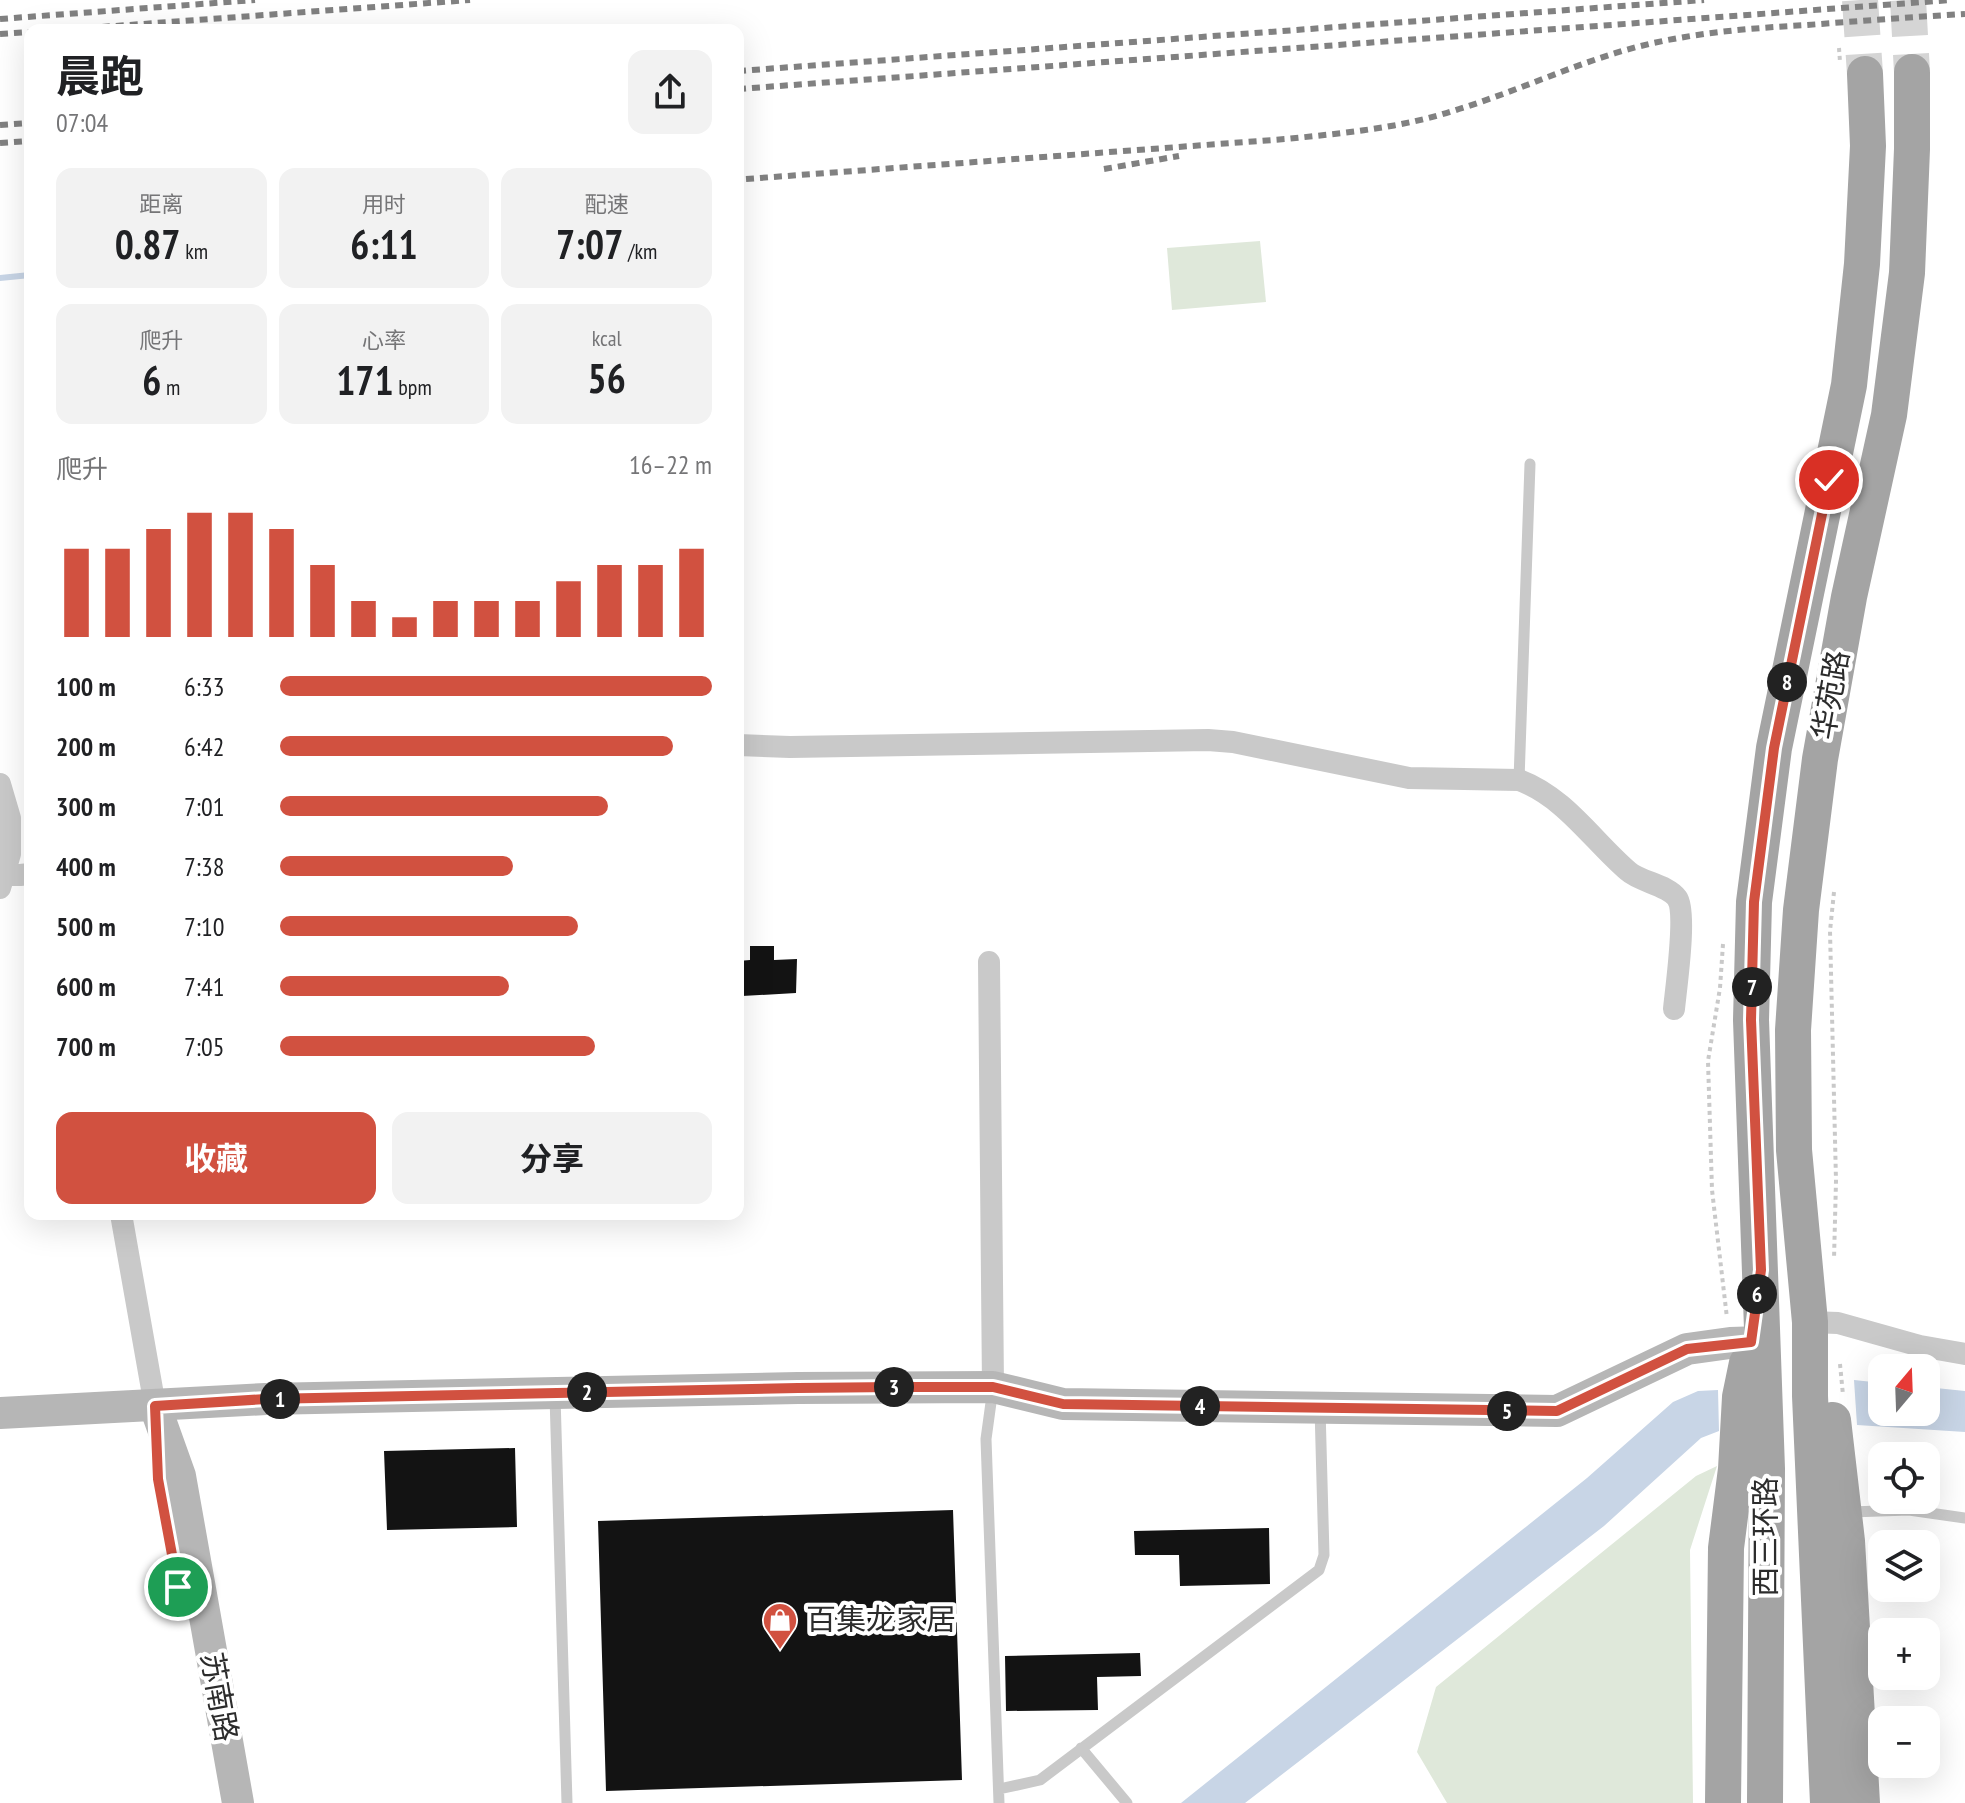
<!DOCTYPE html>
<html lang="zh">
<head>
<meta charset="utf-8">
<style>
  :root { --surface:#fff; --page:#f2f2f2; --text:#202124; --muted:#757577; --accent:#d15140 }
  body { margin:0; font-family:"PT Sans Narrow","Noto Sans SC",sans-serif; background:var(--page); color:var(--text); height:100vh; display:flex; flex-direction:column; font-size:30px; white-space:nowrap }
  * { box-sizing:border-box; margin:0 }
  p { font-size:26px; color:var(--muted) }
  .icon { flex:none; width:44px; height:44px; fill:none; stroke:currentColor; stroke-width:2; stroke-linecap:round; stroke-linejoin:round }
  .map { position:relative; flex:1; overflow:hidden }
  .drawer { position:absolute; left:24px; top:24px; width:720px; height:1196px; display:flex; flex-direction:column; background:var(--surface); border-radius:16px; box-shadow:0 8px 32px #0002 }
  .drawer>* { flex:none }
  .needle { width:52px; rotate:19deg }
  .controls { position:absolute; left:1868px; top:1354px; display:grid; gap:16px }
  .controls a { display:grid; place-items:center; width:72px; height:72px; border-radius:16px; background:var(--surface); box-shadow:0 8px 32px #0002; font-size:40px }
  .pin { position:absolute; display:grid; place-items:center; width:68px; height:68px; color:#fff; margin:-34px; border:4px solid #fff; border-radius:50%; box-shadow:0 2px 8px #0007 }
  .km { position:absolute; width:40px; height:40px; margin:-20px; border-radius:50%; background:#222; color:#fff; font-size:22px; line-height:40px; text-align:center }
  .round { display:grid; place-items:center; flex:none; width:84px; height:84px; border-radius:16px; background:var(--page) }
  .head { display:flex; align-items:center; justify-content:space-between; height:136px; padding:0 32px }
  h1 { font-size:44px; font-weight:700; line-height:60px }
  .metrics { display:grid; grid-template-columns:repeat(3,1fr); gap:12px; height:136px; padding:8px 32px }
  .metrics div { display:grid; align-content:center; border-radius:16px; background:var(--page); text-align:center }
  .metrics b { font-size:40px; font-weight:700 }
  .metrics small { font-size:22px; font-weight:400 }
  .metrics p { font-size:22px }
  .chart { height:224px; padding:16px 32px }
  .chart p { display:flex; justify-content:space-between }
  .chart svg { width:100%; height:144px; margin-top:8px; stroke:var(--accent); stroke-width:6 }
  .primary-button { display:flex; gap:16px; margin-top:auto; padding:16px 32px }
  .primary-button a { flex:1; height:92px; border-radius:16px; background:var(--accent); color:#fff; font-size:32px; font-weight:700; line-height:92px; text-align:center }
  .primary-button a+a { background:var(--page); color:var(--text) }
  ul { padding:0 32px; list-style:none; font-size:26px }
  li { display:grid; grid-template-columns:128px 96px 1fr; align-items:center; height:60px }
  li i { height:20px; border-radius:10px; background:var(--accent) }
  .map>svg:first-child { display:block }
  .green { fill:#dfe8da }
  .water { fill:#c8d5e6 }
  .lines { fill:none; stroke-linecap:round; stroke-linejoin:round }
  .stream { stroke:#c8d5e6; stroke-width:6 }
  .building { fill:#131313 }
  .primary-tunnel { stroke:#d5d5d5; stroke-width:36; stroke-dasharray:36 18; stroke-linecap:butt }
  .path { stroke:#c9c9c9; stroke-width:4; stroke-dasharray:4 4; stroke-linecap:butt }
  .lane { stroke:#c9c9c9; stroke-width:11 }
  .street { stroke:#c9c9c9; stroke-width:22 }
  .secondary { stroke:#b6b6b6; stroke-width:32 }
  .primary { stroke:#a4a4a4; stroke-width:36 }
  .rail { stroke:#818181; stroke-width:6; stroke-dasharray:8 6; stroke-linecap:butt }
  .route-casing { stroke:#fff; stroke-width:16 }
  .route { stroke:#d15140; stroke-width:10 }
  .labels { text-anchor:middle; stroke-width:8; stroke-linejoin:round; paint-order:stroke }
  .street-label { font-size:30px; fill:#2c2c2c; stroke:#fff }
  .poi-label { font-size:30px; fill:#2c2c2c; stroke:#fff; text-anchor:start }
</style>
</head>
<body>
<div class="map">
<svg width="1965" height="1803" viewBox="0 0 1965 1803">
  <rect width="100%" height="100%" fill="#fff"/>
  <path class="green" d="M1260,241L1266,302L1172,310L1167,248Z
    M1717,1466L1690,1550L1693,1803H1447L1417,1752L1436,1687L1696,1476Z"/>
  <path class="water" d="M1854,1380L1882,1383V1412H1926V1387L1965,1391V1432L1857,1425Z
    M1718,1390L1719,1431L1701,1438L1604,1526L1245,1803H1181L1587,1478L1673,1402L1698,1391Z"/>
  <g class="lines">
    <path class="stream" d="M0,278L30,275"/>
  </g>
  <path class="building" d="M750,946H774V960L797,959L796,993L742,996V990H738V961L750,960Z
    M515,1448L517,1527L387,1530L384,1451Z
    M953,1510L962,1780L606,1791L598,1521Z
    M1269,1528L1270,1584L1180,1586L1179,1555H1135L1134,1531Z
    M1140,1653L1141,1676L1097,1677L1098,1710L1006,1711L1005,1656Z"/>
  <g class="lines">
    <path class="primary-tunnel" d="M1860,0L1865,74
      M1908,0L1912,72"/>
    <path class="path" d="M1839,48L1840,62
      M1834,892L1830,931L1836,1181L1834,1259
      M1723,944L1720,988L1708,1061L1712,1190L1727,1318
      M1840,1364L1843,1395"/>
    <path class="lane" d="M1519,780L1530,464
      M993,1388L986,1439L999,1803
      M555,1396L567,1803
      M1850,1512L1909,1510L1965,1518
      M1081,1748L1127,1803
      M999,1789L1040,1780L1319,1570L1324,1555L1320,1408"/>
    <path class="street" d="M738,745L790,747L1208,740L1233,742L1409,778L1519,780C1565,797 1592,840 1628,871C1640,882 1668,885 1677,898C1687,912 1676,988 1674,1009
      M0,784L10,818V854L0,888
      M4,875H20L30,874
      M989,962L993,1387
      M121,1214L155,1406
      M1810,1322L1838,1323L1920,1346L1965,1354"/>
    <path class="secondary" d="M155,1406L180,1476L238,1803
      M0,1413L266,1399L798,1388L993,1387L1063,1404L1557,1411L1687,1349L1730,1343L1762,1342"/>
    <path class="primary" d="M1833,1420L1847,1541L1862,1803
      M1723,1803L1726,1548L1736,1469L1740,1397L1747,1363
      M1765,1803L1767,1469L1751,1020L1754,902L1774,748L1849,385L1862,264L1868,146L1865,74
      M1828,1803L1810,1396V1322L1794,1150L1793,1030L1801,910L1820,759L1849,597L1889,415L1907,273L1912,149V72"/>
    <path class="rail" d="M0,19L255,0
      M60,30L470,0
      M0,34L30,32
      M738,71L1704,0
      M738,89L1951,0
      M0,125L30,123
      M0,143L30,141
      M1104,169L1179,156
      M746,179L1286,139C1344,133 1403,128 1459,109C1524,89 1584,59 1649,44C1701,32 1754,28 1807,25C1860,21 1912,17 1965,14"/>
  </g>
  <g class="lines">
    <g class="route-casing">
      <path id="route" d="M178,1587L158,1479L155,1406L266,1399L798,1388L895,1387H993L1063,1404L1557,1411L1687,1349L1751,1342L1761,1270L1751,1020L1754,902L1774,748L1829,480"/>
    </g>
    <use href="#route" class="route"/>
  </g>
  <defs>
    <g id="shop-pin" transform="scale(1.8)"><path d="M0 17L-7.5 6A9.5 9.5 0 1 1 7.5 6Z" fill="#d15140" stroke="#fff"/><path d="M-5-2.5h2.3a2.7 3.5 0 0 1 5.4 0H5L5.5 6h-11ZM-1.5-2.5h3a1.5 2.3 0 0 0-3 0Z" fill="#fff"/></g>
  </defs>
  <g fill-rule="evenodd">
    <use href="#shop-pin" x="780" y="1620"/>
  </g>
  <g class="labels">
    <g class="street-label">
      <text transform="translate(1831 695) rotate(-80)" y="10">华苑路</text>
      <text transform="translate(1766 1537) rotate(-90)" y="10">西三环路</text>
      <text transform="translate(219 1697) rotate(80)" y="10">苏南路</text>
    </g>
    <g class="poi-label">
      <text x="806" y="1630">百集龙家居</text>
    </g>
  </g>
</svg>
<div class="controls">
<a><svg class="needle" viewBox="-14 -14 28 28"><path d="M0-13l5 13h-10z" fill="#e53935"/><path d="M0 13l5-13h-10z" fill="#757577"/></svg></a>
<a><svg class="icon" aria-label="locate" viewBox="0 0 24 24"><circle cx="12" cy="12" r="6"/><path d="M12 2v4M12 18v4M2 12h4M18 12h4"/></svg></a>
<a><svg class="icon" aria-label="layers" viewBox="0 0 24 24"><path d="M12 4l9 5-9 5-9-5zM3 14l9 5 9-5"/></svg></a>
<a>+</a>
<a>−</a>
</div>
<div class="pin" style="left:178px;top:1587px;background:#1e9e55"><svg class="icon" aria-label="arrive" viewBox="0 0 24 24"><path d="M6 21V4h12l-3 4 3 4H6"/></svg></div>
<div class="pin" style="left:1829px;top:480px;background:#d93025"><svg class="icon" aria-label="check" viewBox="0 0 24 24"><path d="M5 12l5 5 9-10"/></svg></div>
<b class="km" style="left:280px;top:1399px">1</b>
<b class="km" style="left:587px;top:1392px">2</b>
<b class="km" style="left:894px;top:1387px">3</b>
<b class="km" style="left:1200px;top:1406px">4</b>
<b class="km" style="left:1507px;top:1411px">5</b>
<b class="km" style="left:1757px;top:1294px">6</b>
<b class="km" style="left:1752px;top:987px">7</b>
<b class="km" style="left:1787px;top:682px">8</b>
<section class="drawer">
<div class="head"><div><h1>晨跑</h1><p>07:04</p></div><a class="round"><svg class="icon" aria-label="share" viewBox="0 0 24 24"><path d="M12 15V3M7 8l5-5 5 5M5 13v7h14v-7"/></svg></a></div>
<div class="metrics">
<div><p>距离</p><b>0.87<small> km</small></b></div>
<div><p>用时</p><b>6:11</b></div>
<div><p>配速</p><b>7:07<small> /km</small></b></div>
</div>
<div class="metrics">
<div><p>爬升</p><b>6<small> m</small></b></div>
<div><p>心率</p><b>171<small> bpm</small></b></div>
<div><p>kcal</p><b>56</b></div>
</div>
<div class="chart"><p><span>爬升</span>16–22 m</p>
<svg viewBox="0 0 160 44" preserveAspectRatio="none"><path d="M5 44V17M15 44V17M25 44V11M35 44V6M45 44V6M55 44V11M65 44V22M75 44V33M85 44V38M95 44V33M105 44V33M115 44V33M125 44V27M135 44V22M145 44V22M155 44V17"/></svg>
</div>
<ul>
<li><b>100 m</b>6:33<i style="width:100%"></i></li>
<li><b>200 m</b>6:42<i style="width:91%"></i></li>
<li><b>300 m</b>7:01<i style="width:76%"></i></li>
<li><b>400 m</b>7:38<i style="width:54%"></i></li>
<li><b>500 m</b>7:10<i style="width:69%"></i></li>
<li><b>600 m</b>7:41<i style="width:53%"></i></li>
<li><b>700 m</b>7:05<i style="width:73%"></i></li>
</ul>
<div class="primary-button"><a>收藏</a><a>分享</a></div>
</section>
</div>
</body>
</html>
